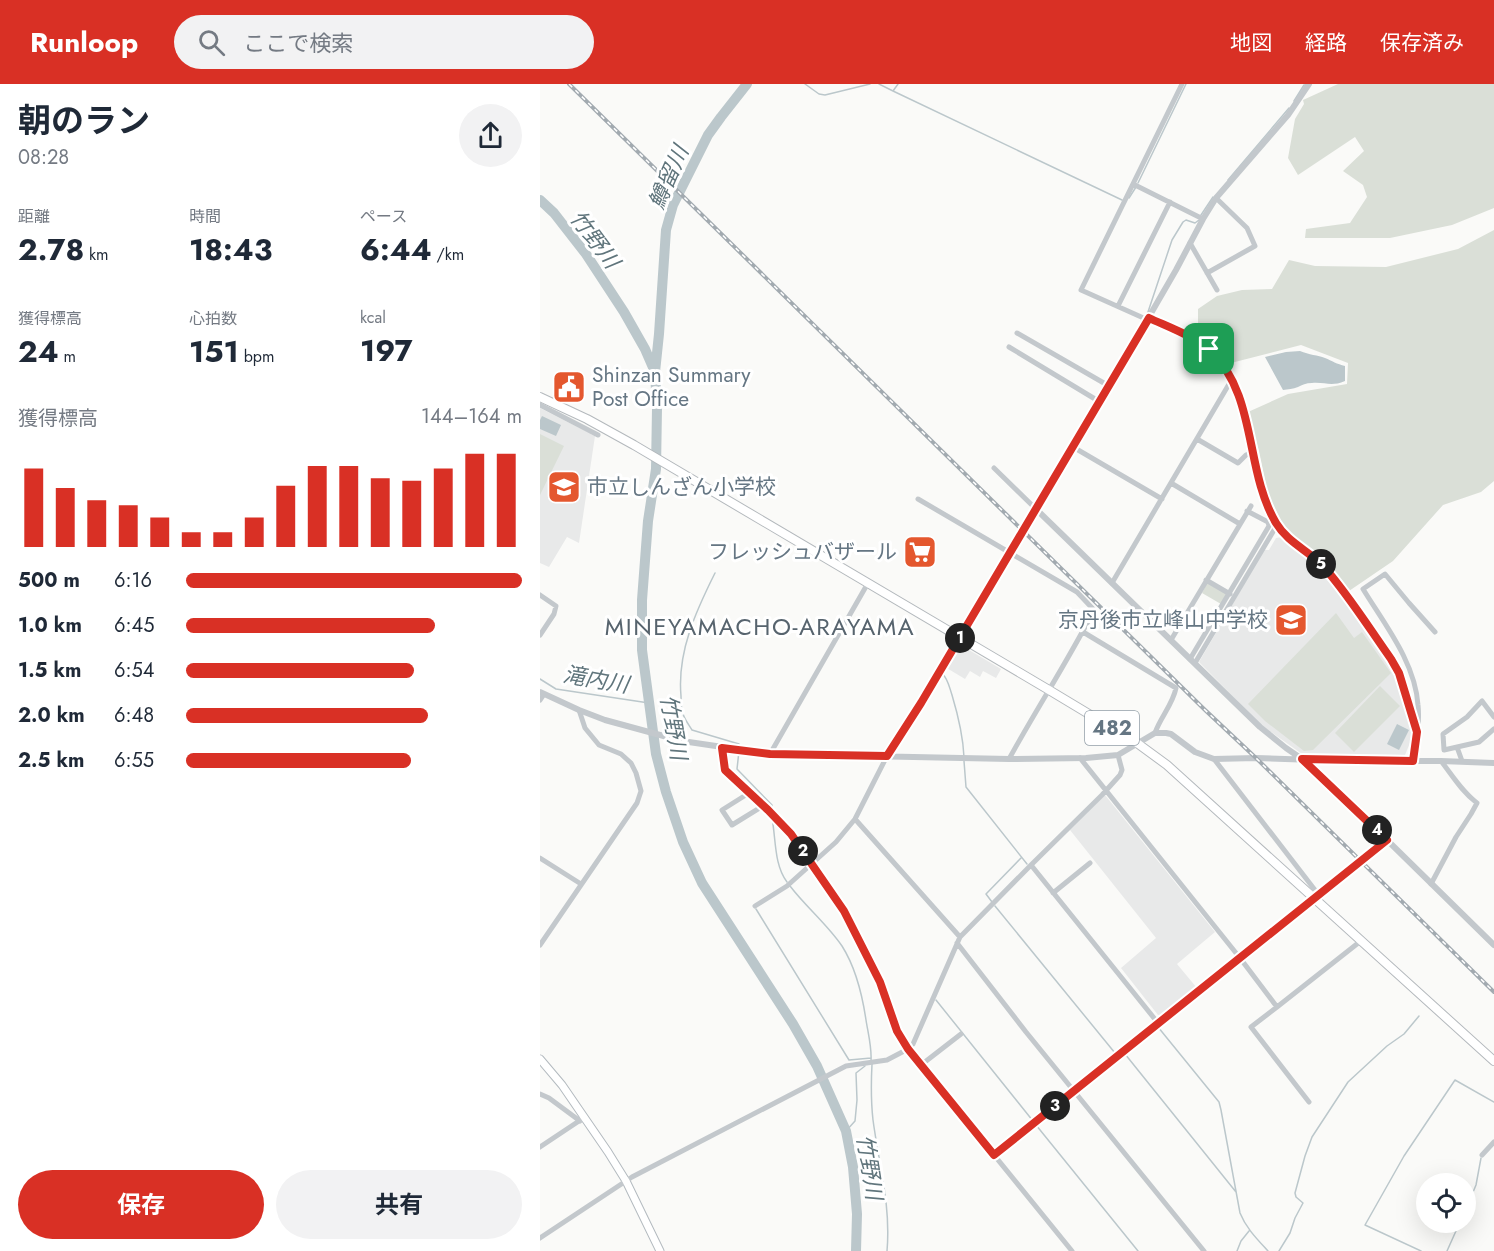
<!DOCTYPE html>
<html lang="ja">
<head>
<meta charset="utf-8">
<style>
  :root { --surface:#fff; --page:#f2f2f3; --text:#1f2937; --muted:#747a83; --accent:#d93025 }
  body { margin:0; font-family:Jost,"Noto Sans JP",sans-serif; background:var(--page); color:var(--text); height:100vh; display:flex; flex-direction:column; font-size:22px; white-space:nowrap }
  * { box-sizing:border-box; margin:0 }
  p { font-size:20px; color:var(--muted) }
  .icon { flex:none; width:33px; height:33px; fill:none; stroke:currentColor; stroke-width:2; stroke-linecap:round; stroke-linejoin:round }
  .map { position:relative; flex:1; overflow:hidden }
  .side { display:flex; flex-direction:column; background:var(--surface); width:540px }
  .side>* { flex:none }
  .controls { position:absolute; left:876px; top:1089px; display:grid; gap:12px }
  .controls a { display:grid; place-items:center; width:60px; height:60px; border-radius:50%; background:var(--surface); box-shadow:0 6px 24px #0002; font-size:30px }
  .pin { position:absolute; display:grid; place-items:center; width:51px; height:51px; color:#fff; margin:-26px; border-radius:12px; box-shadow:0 3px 9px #0006 }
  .km { position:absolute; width:30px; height:30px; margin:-15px; border-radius:50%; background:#222; color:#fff; font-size:16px; line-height:30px; text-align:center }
  .round { display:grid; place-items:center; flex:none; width:63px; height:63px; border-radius:32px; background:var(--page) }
  .headline { display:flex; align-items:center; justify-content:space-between; height:102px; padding:0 18px }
  h1 { font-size:33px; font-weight:700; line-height:45px }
  .metrics { display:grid; grid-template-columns:repeat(3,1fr); gap:9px; height:102px; padding:6px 18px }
  .metrics div { display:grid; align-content:center }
  .metrics b { font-size:30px; font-weight:700 }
  .metrics small { font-size:16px; font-weight:400 }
  .metrics p { font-size:16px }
  .chart { height:168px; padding:12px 18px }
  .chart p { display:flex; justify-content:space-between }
  .chart svg { width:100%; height:108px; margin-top:6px; stroke:var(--accent); stroke-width:6 }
  .action { display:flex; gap:12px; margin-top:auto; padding:12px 18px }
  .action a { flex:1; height:69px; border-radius:36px; background:var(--accent); color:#fff; font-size:24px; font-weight:700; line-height:69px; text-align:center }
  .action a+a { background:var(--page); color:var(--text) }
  ul { padding:0 18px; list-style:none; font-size:20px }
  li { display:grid; grid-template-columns:96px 72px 1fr; align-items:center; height:45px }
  li i { height:15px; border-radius:8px; background:var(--accent) }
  header { display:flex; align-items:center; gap:36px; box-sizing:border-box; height:84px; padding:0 30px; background:var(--accent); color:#fff }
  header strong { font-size:28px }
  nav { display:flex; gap:33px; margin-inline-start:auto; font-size:21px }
  .search { width:420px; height:54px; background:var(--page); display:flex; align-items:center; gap:15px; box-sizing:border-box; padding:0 21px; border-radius:33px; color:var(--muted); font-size:22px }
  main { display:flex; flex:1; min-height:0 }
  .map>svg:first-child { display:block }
  .built { fill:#e8e9e9 }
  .green { fill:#dadfd7 }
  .water { fill:#bbc7cb }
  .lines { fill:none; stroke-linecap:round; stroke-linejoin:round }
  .stream { stroke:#bbc7cb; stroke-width:1.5 }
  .river { stroke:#bbc7cb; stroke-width:10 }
  .secondary-casing { stroke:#b3babf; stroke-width:9 }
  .trunk-casing { stroke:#b4b9bd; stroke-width:10 }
  .minor { stroke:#c3c8cc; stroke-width:5 }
  .tertiary { stroke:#c3c8cc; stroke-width:6 }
  .secondary { stroke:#fff; stroke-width:7 }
  .trunk { stroke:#fff; stroke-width:8 }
  .rail-casing { stroke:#a2aab0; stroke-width:4 }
  .rail { stroke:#fff; stroke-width:1.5; stroke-dasharray:4.5; stroke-linecap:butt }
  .route-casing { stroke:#fff; stroke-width:12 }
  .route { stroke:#d93025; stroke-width:8 }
  .labels { text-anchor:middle; stroke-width:6; stroke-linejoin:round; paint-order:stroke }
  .shield { fill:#fff; stroke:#939fa8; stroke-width:1.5 }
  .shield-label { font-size:20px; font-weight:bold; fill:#657683 }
  .poi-label { font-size:21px; fill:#657683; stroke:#fff; text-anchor:start }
  .water-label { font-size:22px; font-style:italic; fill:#60757c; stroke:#fff }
  .quarter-label { font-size:24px; letter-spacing:1.5px; fill:#57646e; stroke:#fff }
</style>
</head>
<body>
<header>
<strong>Runloop</strong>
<div class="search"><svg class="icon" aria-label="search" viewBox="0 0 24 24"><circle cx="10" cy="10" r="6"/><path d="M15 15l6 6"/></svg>ここで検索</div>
<nav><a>地図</a><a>経路</a><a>保存済み</a></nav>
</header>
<main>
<section class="side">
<div class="headline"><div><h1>朝のラン</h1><p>08:28</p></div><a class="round"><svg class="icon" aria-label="share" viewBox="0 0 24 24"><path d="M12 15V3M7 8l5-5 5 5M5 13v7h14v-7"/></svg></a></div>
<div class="metrics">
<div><p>距離</p><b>2.78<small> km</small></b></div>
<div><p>時間</p><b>18:43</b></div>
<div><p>ペース</p><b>6:44<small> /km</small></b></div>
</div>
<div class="metrics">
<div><p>獲得標高</p><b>24<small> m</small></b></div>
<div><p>心拍数</p><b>151<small> bpm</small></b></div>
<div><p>kcal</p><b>197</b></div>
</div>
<div class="chart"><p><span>獲得標高</span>144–164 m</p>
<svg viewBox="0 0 160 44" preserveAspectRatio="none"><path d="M5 44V12M15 44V20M25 44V25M35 44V27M45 44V32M55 44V38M65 44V38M75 44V32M85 44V19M95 44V11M105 44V11M115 44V16M125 44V17M135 44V12M145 44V6M155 44V6"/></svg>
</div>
<ul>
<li><b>500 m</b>6:16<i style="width:100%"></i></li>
<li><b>1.0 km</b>6:45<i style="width:74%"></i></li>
<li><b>1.5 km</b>6:54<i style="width:68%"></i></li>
<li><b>2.0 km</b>6:48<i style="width:72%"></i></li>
<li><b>2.5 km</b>6:55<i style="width:67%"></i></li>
</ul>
<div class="action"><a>保存</a><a>共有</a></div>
</section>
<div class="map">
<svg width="954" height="1167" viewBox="0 0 954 1167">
  <rect width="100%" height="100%" fill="#fafaf8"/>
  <path class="built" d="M0,324L55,352L39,459L27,453L9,483L0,479Z
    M742,453L779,482L791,495L849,577L857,591L873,643L872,654L865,671L762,670L721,641L659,578L724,466H729L736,454Z
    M419,560L461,585L456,594L443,587L440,593L430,587L425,595L405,583Z
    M565,711L675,848L637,880L657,904L623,931H618L581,884L616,854L530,746Z"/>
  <path class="green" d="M798,0H954V124L912,141L850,154H765L766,145L810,139L827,113L823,101L803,87L824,67L815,53L758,91L748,74L755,35L764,20L763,16Z
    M954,146V397L941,408L903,421L853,477L809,507L784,475L757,456L742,439L728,410L719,367L708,328L748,310L807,300L808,279L761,261L687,280L670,261L658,252V225L677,212L702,206L732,205L749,176L775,182L846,183L918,165Z
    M0,350L24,362L0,411Z
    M667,499L687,510L681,520L662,509Z
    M796,529L814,554L822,548L851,589L773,666L764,667L725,637L708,620Z
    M840,602L860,622L814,668L795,649Z"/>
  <path class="water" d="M760,267C769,271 778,271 785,274C792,277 797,280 805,282V297C791,303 786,298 772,299C766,299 762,301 758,303C753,305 748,305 743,306L725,273L746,268Z
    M2,332L21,341L16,352L0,345V336Z
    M857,640L869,646L859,666L847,660Z"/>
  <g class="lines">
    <path class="stream" d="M265,0L279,10L285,11L330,0
      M339,0L353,7L358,0
      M353,7L582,116
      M754,17L764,1H767
      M688,96L749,24
      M598,99L646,0
      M589,114L596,103
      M661,131L673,113
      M607,231L632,156L643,138L646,136L655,139L659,136
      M568,298L575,286
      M559,313L565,302
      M494,422L556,317
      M482,442L492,426
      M467,465L478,449
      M175,489C156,527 137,568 141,612C141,618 141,625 143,630C145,636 149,641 152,646L199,660V662
      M423,542L465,469
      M400,584L398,582L413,559
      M402,589C408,595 409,602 412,611C418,631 423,651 424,673
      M0,595L16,605L109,619
      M199,667L197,685L232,721V726
      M424,677L426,703L487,780
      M232,734C236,755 234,781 247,798
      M250,802C266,823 287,840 302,862C316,884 322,909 326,936C328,949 332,964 331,977
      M452,818L446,810L481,774
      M455,822L575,969L579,970
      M216,825L309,976L331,974
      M396,916L493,1037
      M618,943L679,1018L681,1026L700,1129C706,1144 717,1155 728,1167
      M583,970H585L696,1108
      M332,980C331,999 331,1018 333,1036C339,1081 351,1121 347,1167
      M496,1041L598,1167
      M306,1047L315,1037L317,1016L316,989L325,982
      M926,1125L936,1101L941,1074
      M697,1167L701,1157L709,1147
      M739,1167L750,1149L755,1134L763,1119L756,1113L755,1109L765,1072L772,1053L808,998L847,962L864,950L879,932
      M881,1167L825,1141L864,1072L915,996L954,1018
      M907,1167L920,1138"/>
    <path class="river" d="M0,116L14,129L46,170L84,228L105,265L115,288L117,324L116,385L108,437L102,516V566L116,670L126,708L143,758L162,799L253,940L277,982L306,1047L313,1083L317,1130L316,1167
      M115,288L119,250L126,146L133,121L168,51L181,33L207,0"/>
    <g class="secondary-casing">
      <path id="secondary" d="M0,975L22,1001L68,1068L86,1097L120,1167"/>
    </g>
    <g class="trunk-casing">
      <path id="trunk" d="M0,313L47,335L94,361L509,606L597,659L627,681L954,977"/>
    </g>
    <path class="minor" d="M593,100L663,135
      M650,159L677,206
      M667,189L715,162L707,144L676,114
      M578,222L630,118
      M609,234C628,243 651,251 668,264C680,274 690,292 698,306L723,410L737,441L655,579
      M608,236L541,206L642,0
      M477,249L569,302
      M469,263L560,318
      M0,321L58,351
      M657,355L698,379L706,371L713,368
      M533,363L622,415
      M454,384L496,425
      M631,399L700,440
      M378,415L537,508L554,526C528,577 497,624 469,675
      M737,441L745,451L780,479L792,493L851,575L859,589L876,643
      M666,496L690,510
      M572,499L692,295
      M0,511L16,522L14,530L0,551
      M543,548L636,604C633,620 620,634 615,649
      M631,556L711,422
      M650,575L729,442L728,438L707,427
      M0,616L4,610
      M954,633L942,617L927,633L903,650L904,666L939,658L954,645
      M917,663L922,677
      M182,664L185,686L227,726L251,750L305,827L340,898L357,947L368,965L532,1167
      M230,670L328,499
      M540,674L700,874L737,923L711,943L769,1018
      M674,675L778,810
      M873,677C876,659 880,640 878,621C875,578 845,541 823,505L845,490L869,519L895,548
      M209,709L182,726L192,741L223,722
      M315,735L420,853
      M0,774L41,800
      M491,781L618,939
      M891,800L916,753L931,730L937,719C922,708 912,691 901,677
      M513,809L550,779
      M215,822L247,802L296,758L315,735L347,672
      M417,859L486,948L664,1167
      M0,861L97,719L101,707L96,689L91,679L81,670L59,661L45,644L39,626
      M737,923L822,856
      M381,981L421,950
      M0,1010L9,1014L40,1037
      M0,1063L45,1033
      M454,1071L847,756
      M942,1071L954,1058
      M0,1154L92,1093L306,982L347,976L368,965L373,960L420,853L491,781L562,711L580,691L582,686L578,671"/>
    <path class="tertiary" d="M496,425L720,643L746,664L762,675L847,756L954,861
      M0,608L39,626L65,636L142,657L230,670L469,675L546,674L578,671L615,649H626L631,650L655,668L674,675L716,674L805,677H901L954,679
      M347,672L381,619L569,302L636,186L663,135L676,114L748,31L769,0"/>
    <use href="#secondary" class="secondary"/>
    <use href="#trunk" class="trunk"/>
    <g class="rail-casing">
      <path id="rail" d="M29,0L664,625L716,674L954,908"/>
    </g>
    <use href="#rail" class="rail"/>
  </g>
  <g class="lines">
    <g class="route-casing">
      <path id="route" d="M609,234C626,242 656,253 670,266C718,312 704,385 736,439C748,459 768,466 783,482C808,510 829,544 851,575L859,589L877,648L873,677L762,675L847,756L454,1071L368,965L357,947L340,898L304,827L251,750L228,726L185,686L182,664L230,670L347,672L381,619Z"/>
    </g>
    <use href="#route" class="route"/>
  </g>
  <defs>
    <g id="civic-square" transform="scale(1.725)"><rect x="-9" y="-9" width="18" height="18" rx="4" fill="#e4572e" stroke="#fff"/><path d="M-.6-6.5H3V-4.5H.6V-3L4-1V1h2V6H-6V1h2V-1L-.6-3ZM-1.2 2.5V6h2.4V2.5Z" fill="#fff"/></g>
    <g id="school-square" transform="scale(1.725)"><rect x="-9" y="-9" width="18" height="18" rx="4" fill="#e4572e" stroke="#fff"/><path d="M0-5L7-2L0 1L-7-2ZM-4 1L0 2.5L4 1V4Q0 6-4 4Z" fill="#fff"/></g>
    <g id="supermarket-square" transform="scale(1.725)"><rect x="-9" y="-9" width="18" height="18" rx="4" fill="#e4572e" stroke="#fff"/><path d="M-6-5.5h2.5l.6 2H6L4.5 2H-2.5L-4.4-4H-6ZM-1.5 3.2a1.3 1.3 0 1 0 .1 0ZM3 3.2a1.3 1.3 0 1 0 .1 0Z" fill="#fff"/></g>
  </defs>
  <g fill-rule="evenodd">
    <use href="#civic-square" x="29" y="303"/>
    <use href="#school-square" x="24" y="403"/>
    <use href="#supermarket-square" x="380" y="468"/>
    <use href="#school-square" x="751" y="536"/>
  </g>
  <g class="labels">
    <rect class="shield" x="545" y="627" width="54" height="34" rx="4.5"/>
    <g class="shield-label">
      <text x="572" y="651">482</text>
    </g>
    <g class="poi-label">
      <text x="52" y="298">Shinzan Summary<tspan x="52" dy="24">Post Office</tspan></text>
      <text x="47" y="410">市立しんざん小学校</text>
      <text x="357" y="475" text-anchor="end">フレッシュバザール</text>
      <text x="728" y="543" text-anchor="end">京丹後市立峰山中学校</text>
    </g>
    <g class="water-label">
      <text transform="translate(128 93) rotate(-66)" y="8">鱒留川</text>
      <text transform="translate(55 155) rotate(53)" y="8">竹野川</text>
      <text transform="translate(56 595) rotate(10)" y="8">滝内川</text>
      <text transform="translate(134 643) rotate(80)" y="8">竹野川</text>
      <text transform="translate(330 1083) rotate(81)" y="8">竹野川</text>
    </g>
    <g class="quarter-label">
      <text x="220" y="551">MINEYAMACHO-ARAYAMA</text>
    </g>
  </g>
</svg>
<div class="controls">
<a><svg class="icon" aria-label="locate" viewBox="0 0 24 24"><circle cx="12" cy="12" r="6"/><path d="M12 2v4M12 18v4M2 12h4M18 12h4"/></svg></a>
</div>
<div class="pin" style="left:669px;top:265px;background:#1e9e55"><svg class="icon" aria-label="arrive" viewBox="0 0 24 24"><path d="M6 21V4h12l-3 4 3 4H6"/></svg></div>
<b class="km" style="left:420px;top:554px">1</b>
<b class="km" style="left:263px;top:767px">2</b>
<b class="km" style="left:515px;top:1022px">3</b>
<b class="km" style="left:837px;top:746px">4</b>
<b class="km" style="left:781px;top:480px">5</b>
</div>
</main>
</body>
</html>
